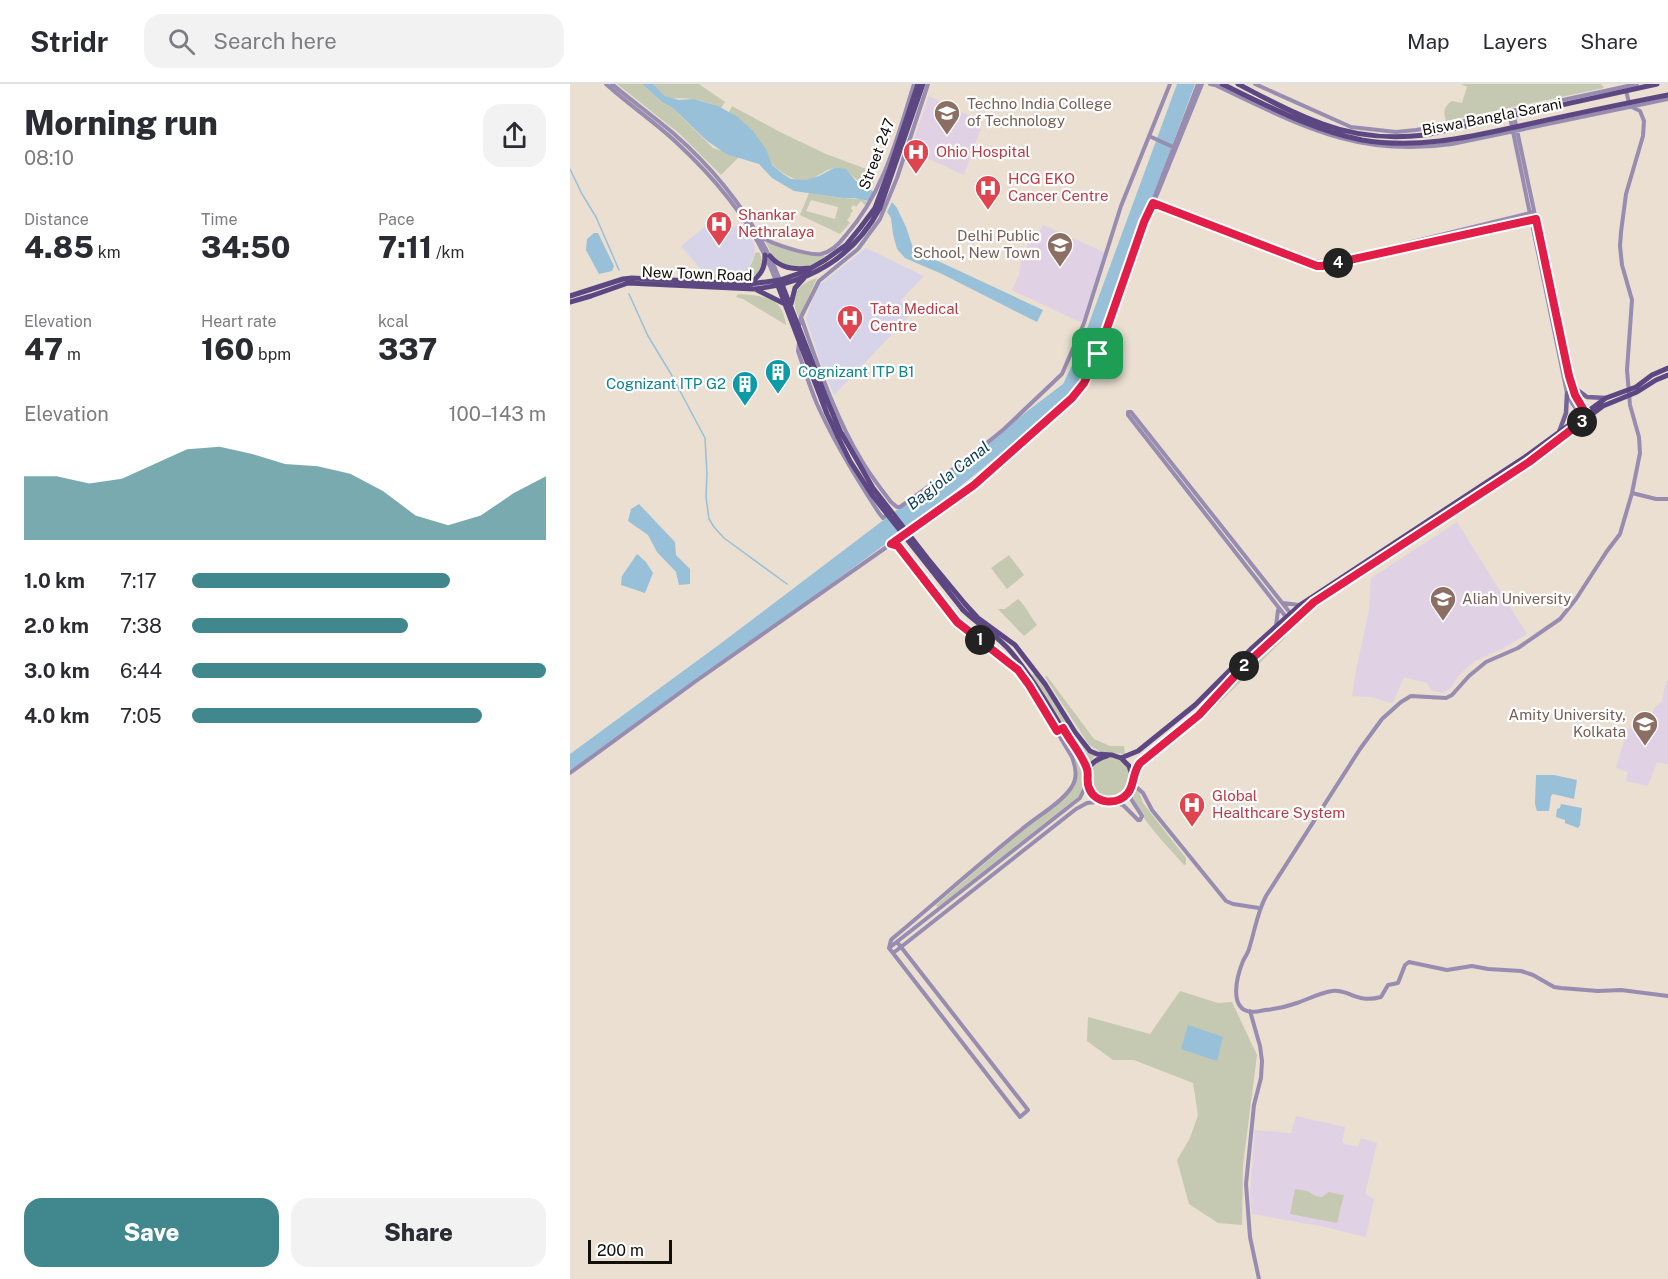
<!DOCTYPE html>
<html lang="en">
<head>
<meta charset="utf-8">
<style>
  :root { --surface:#fff; --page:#f2f2f3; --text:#2b2b33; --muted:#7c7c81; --line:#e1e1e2; --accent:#40878e }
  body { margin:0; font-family:"Public Sans",sans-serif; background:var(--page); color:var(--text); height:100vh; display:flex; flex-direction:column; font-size:22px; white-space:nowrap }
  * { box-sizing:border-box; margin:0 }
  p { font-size:20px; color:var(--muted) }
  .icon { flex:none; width:33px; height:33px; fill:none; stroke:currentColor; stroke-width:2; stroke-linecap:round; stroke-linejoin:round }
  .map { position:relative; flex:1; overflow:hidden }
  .side { display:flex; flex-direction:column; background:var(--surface); width:570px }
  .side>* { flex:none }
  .scale { position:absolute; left:18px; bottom:15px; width:84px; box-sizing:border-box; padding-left:6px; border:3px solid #120e09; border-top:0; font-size:16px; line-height:21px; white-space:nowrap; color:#120e09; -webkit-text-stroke:4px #fff; paint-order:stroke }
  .pin { position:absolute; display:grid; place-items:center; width:51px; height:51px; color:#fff; margin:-26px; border-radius:12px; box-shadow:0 3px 9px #0006 }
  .km { position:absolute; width:30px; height:30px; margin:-15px; border-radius:50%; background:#222; color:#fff; font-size:16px; line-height:30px; text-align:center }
  .round { display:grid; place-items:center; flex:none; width:63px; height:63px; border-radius:18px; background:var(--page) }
  .overview { display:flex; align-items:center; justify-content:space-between; height:102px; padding:0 24px }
  h1 { font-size:33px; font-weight:800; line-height:45px }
  .stats { display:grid; grid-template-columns:repeat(3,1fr); gap:9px; height:102px; padding:6px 24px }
  .stats div { display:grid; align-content:center }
  .stats b { font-size:30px; font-weight:800 }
  .stats small { font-size:16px; font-weight:400 }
  .stats p { font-size:16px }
  .chart { height:168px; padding:12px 24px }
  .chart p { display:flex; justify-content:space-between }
  .chart svg { width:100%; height:108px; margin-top:6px; fill:var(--accent); opacity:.7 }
  .action { display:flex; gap:12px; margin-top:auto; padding:12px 24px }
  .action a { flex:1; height:69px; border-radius:18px; background:var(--accent); color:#fff; font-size:24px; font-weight:800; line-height:69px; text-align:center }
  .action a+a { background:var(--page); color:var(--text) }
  ul { padding:0 24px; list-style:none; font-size:20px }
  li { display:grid; grid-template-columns:96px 72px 1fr; align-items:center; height:45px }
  li i { height:15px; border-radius:8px; background:var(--accent) }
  header { display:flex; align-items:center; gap:36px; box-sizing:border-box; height:84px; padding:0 30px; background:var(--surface); border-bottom:2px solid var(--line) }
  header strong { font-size:28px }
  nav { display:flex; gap:33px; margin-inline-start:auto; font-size:21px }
  .search { width:420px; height:54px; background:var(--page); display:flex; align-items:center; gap:15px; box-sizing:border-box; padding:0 21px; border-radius:18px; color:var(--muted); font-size:22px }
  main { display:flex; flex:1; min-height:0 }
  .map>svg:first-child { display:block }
  .education { fill:#e0d1e4 }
  .medical { fill:#d7d4ea }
  .green { fill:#c5c9b1; fill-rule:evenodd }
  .water { fill:#98c0d8 }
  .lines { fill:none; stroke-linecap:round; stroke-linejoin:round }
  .stream { stroke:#98c0d8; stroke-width:1.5 }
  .tertiary { stroke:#988db0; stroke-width:4 }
  .secondary { stroke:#756596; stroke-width:4.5 }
  .primary { stroke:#5d4783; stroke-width:5 }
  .primary-bridge { stroke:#5d4783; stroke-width:5 }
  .route-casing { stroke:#fff; stroke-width:12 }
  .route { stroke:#e11d48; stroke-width:8 }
  .labels { text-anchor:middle; stroke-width:4.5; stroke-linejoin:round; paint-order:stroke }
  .education-label { font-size:15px; fill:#785e54; stroke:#fff; text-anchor:start }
  .street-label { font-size:15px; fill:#120e09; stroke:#fff }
  .health-label { font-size:15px; fill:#be3a42; stroke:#fff; text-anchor:start }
  .culture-label { font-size:15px; fill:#0d838f; stroke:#fff; text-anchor:start }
  .water-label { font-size:16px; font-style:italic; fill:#073d56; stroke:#fff }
</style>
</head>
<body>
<header>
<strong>Stridr</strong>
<div class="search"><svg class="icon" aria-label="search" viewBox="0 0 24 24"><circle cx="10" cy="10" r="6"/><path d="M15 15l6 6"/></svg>Search here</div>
<nav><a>Map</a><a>Layers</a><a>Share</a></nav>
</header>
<main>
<section class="side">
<div class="overview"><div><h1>Morning run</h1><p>08:10</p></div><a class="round"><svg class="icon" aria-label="share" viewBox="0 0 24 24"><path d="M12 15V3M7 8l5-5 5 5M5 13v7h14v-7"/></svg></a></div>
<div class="stats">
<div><p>Distance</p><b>4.85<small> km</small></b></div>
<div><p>Time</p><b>34:50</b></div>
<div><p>Pace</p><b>7:11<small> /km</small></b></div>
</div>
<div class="stats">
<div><p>Elevation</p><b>47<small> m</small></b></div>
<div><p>Heart rate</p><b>160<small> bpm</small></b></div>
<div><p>kcal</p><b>337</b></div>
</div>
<div class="chart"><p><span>Elevation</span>100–143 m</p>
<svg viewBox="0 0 160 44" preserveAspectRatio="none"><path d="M0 44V18L10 18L20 21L30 19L40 13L50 7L60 6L70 9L80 13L90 14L100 17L110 24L120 34L130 38L140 34L150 25L160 18V44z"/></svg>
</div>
<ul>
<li><b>1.0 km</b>7:17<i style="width:73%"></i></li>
<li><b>2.0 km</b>7:38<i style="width:61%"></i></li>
<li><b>3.0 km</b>6:44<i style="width:100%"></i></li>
<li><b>4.0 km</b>7:05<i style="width:82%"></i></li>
</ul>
<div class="action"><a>Save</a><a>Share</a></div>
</section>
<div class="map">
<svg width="1098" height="1195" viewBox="0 0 1098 1195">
  <rect width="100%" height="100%" fill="#eadfd1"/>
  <path class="education" d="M359,12L413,38L394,91L340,66Z
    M473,141L536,169L512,239L442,206L449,191L451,178L460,155L465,157Z
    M887,438L957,550L934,564L905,577L890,590L880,605L872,609L861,606L857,599L834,593L823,619L801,613L782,612L786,587L799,526L801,494Z
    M1098,597V680L1087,678L1078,702L1056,697L1058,688L1046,684L1058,644L1077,649L1084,624L1092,618L1096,598Z
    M726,1032L775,1043L772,1059L788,1063L791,1054L807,1059L795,1110L804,1115L796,1153L756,1143L682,1130L680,1110L685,1046L721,1049Z"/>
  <path class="medical" d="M148,132L160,146L172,138L181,153L185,164L184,173L177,186L171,190L159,192L135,190L111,162Z
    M296,164L354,192L330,217L344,227L264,311L251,280L236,234L247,203Z"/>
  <path class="green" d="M47,0H72L92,18L103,24L143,64L169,73L151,91L110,50Z
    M83,0H129L155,18L151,24C142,20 132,16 122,15C103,12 97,20 83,0Z
    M891,0H1031L1034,4L876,37C873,28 874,22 882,17L892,19L897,3Z
    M162,22L210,48L256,70L307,89L301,105C288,100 279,84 266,84C255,84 247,95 236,96C207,99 176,49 159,28Z
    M239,109L273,114L292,115L297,118L295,121L291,117L286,123L283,121L281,124L283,127L280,130L281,131L277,136L280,139L270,150L230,131ZM241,116L268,123L265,135L236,127Z
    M196,158L239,172H256L241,181L226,183L211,179L202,172Z
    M189,168C203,196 171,195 153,194C148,194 144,195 138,194L139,190C160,192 180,196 185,169Z
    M247,194L229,234C219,213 225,201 247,194Z
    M168,210C181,211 200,211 209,222C213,227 215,234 216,241L173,215L166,213Z
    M439,471L454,491L437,505L421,484Z
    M448,515C456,522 460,532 467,541L454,552L428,525H435Z
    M715,548L716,553L640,628L616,649L614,646L628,635L674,586Z
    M465,589L521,670L525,672L517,681L514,672L461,592Z
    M477,592L524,655L540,662H554L555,670L531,668L519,661L475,593Z
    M490,648H492C504,668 521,687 509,712L368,823L366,821L450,749L496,711L506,696L508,687L506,678Z
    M519 695a21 21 0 1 1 42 0a21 21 0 1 1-42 0Z
    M565,703L569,708L573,719L616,774V780L614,781C601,766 570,734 564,717C562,712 563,707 565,703Z
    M610,907L648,919L662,918L687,971L673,1081L672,1141L648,1139L619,1120L607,1076L620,1054L628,1031L623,999L564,976H543L517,957L518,933L580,950Z
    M725,1105C728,1106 734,1106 737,1107C743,1110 745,1113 752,1113L759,1108L774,1111L767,1139L720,1130Z"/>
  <path class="water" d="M72,0H83L95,12L109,16L124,15L148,22L168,33L183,47L196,65L202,81L213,90L221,95L236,96L249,92L264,84H270L276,85L286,97L304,108L298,117L285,114H273L224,107L202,94L189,80L156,70L136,56L103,24L92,18Z
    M607,0H625L520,283L507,308L350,435L0,690V670L150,560L493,300L508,269Z
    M322,118L327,124L336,143L343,164L351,172L368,177L473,226L467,238L372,190L335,174L327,165L323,150L321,134L317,128Z
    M24,149H28L44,182L42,187L29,190L16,166L17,155Z
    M69,420L105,458L106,471L120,485V500L109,501L106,488L87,468L78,451L58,437L61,425Z
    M67,470L76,478L83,489L75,509L51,501L52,492Z
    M966,691H984L1007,696L1004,715L983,710L981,712L979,727H967L965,720Z
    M991,720L1012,724L1010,741L1008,744L995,739V736L986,733L987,725L990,724Z
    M618,941L653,953L647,977L611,965Z"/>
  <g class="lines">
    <path class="stream" d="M0,85L12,110L26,133L49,186
      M59,210L78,252L101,290L135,354L137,390L136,413L139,435L144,443L154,454L217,500"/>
    <path class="tertiary" d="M36,0C59,21 85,38 107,59C149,98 186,143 206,197
      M42,0C62,17 83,32 103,49C150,90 187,139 210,196
      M640,0L645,1C728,40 786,74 882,60L1098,15
      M685,0L781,43L826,48L846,46L876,41L1067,0
      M1056,7L1060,22L1070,27L1074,37L1073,52L1056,110L1051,148L1050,162L1052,181L1062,216L1057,286L1060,321L1069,353L1070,369L1062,409L1050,450L1037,467L1006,515L990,535L948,564L916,578L899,592L882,611L876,614L841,612L831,618L812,635L790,665L696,812C687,829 685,846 679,865C678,869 675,873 673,877C667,892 658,925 681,928C686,928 691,927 695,926C706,925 716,923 727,919C738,915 750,909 762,907C780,905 786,920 811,913L818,901L828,899L835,881L839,878L877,886L902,882L918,885L951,887L963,891L984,903L991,904L1028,907L1051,906L1098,912
      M944,32L999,292L1005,311L1017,330
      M940,33L997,309L1002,319L1012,333
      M579,52L603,63
      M586,113L632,0
      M583,117L628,0
      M588,118L743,177L756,179L964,128
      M584,121L747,182H752L966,135
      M189,152C201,159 237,172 251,170C261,168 270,159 276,151C314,108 327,54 344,0
      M231,233C248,281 265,333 292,377C300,391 311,405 321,418L327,423H330L396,376L434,345L492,290L514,239L551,122L600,0
      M229,242L231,233L249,197L288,165L310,135L327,94L358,0
      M229,259L228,267C234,285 240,303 247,320C264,358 286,394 309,429L313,434L318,430
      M1062,409L1086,415H1098
      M323,459L404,401L502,314L514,299L528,270L574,138L583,119
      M713,519L729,521
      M720,538L558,331V328H561L565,333L725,535
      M706,542L708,526
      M0,689L126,597L321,460L328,462L387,538L448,586L459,601L502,673C506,684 508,694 501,704C490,720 466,733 451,746C408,781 366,818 323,854L321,856L319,864
      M517,699L510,714L319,864L450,1033L458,1026L331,863L506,725L517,719L534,717
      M563,700L573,709L582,726L656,817L663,820L689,824
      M544,718L553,721L568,736H570L572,732L561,715V705
      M323,869L331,863L327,858
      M680,927L690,962L692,977L691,994L684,1021L676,1100L680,1153L689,1195"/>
    <path class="secondary" d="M1002,302L1017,313L1036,314
      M989,348L996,329L997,309"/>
    <path class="primary" d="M652,0C698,22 742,46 792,56C849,66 904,52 959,40C1005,30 1052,20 1098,11
      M668,0C695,14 723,30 753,40C785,52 820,55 855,51L1087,0
      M200,172C210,184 223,186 239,184
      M211,198L257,316L271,349
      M181,199C191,190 195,185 195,171
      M207,199L257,330L268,353
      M187,206L213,219
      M0,212L53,195L62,194L180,200L210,196L236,187L255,176L276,161L290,144L305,124L319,87L348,0
      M0,218L21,212L58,199L184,205C240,199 283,174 310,124L353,0
      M221,220L225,204L234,194
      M396,521L408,534L445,561L475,600L505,648L520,667L527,670L542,671L551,674L559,682L562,691
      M393,526C408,541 428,551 442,569C471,605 493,647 518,687
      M537,672C492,684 532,740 558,709C565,700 562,689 570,679L629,631L673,583L744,518L959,378L1033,322L1067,308L1086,296L1098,291
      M551,674L568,667L625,621L682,564L730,521L955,373L1036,314L1066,303L1082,291L1098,284"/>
    <path class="primary-bridge" d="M272,350L303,404L358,475L396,521
      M268,353L280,377L302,411L393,526"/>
  </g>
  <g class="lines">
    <g class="route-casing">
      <path id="route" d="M583,119L747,182H752L966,135L999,292L1005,311L1015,328L1010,332L1014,336L959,378L744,518L673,583L629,631L570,679C562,689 565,700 558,709C547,722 525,720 519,704C516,697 519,691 517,685C513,672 500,657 493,644L487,647L459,601L448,586L387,538L328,462L321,460L404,401L502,314L514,299L528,270L574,138Z"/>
    </g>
    <use href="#route" class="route"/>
  </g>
  <defs>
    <g id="university-pin" transform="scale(1.35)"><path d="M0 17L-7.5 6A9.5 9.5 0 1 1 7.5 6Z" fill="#8d6e63" stroke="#fff"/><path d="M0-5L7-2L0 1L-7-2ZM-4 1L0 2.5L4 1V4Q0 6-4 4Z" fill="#fff"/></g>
    <g id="hospital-pin" transform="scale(1.35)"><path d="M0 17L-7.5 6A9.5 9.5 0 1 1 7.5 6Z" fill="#e0444e" stroke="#fff"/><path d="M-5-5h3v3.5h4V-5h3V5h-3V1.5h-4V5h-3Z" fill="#fff"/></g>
    <g id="school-pin" transform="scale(1.35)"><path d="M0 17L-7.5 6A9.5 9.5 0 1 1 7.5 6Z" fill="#8d6e63" stroke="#fff"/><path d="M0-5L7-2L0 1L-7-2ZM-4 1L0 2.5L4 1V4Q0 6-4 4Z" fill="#fff"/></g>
    <g id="building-pin" transform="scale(1.35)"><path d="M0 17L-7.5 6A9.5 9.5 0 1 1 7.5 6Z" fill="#0f9aa8" stroke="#fff"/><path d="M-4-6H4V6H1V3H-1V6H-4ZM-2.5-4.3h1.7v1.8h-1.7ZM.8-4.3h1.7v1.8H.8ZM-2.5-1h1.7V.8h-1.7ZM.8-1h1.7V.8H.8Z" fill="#fff"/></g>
  </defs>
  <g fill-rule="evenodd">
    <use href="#university-pin" x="377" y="29"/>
    <use href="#hospital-pin" x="346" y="68"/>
    <use href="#hospital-pin" x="418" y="104"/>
    <use href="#hospital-pin" x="149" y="140"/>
    <use href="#school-pin" x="490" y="161"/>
    <use href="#hospital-pin" x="280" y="234"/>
    <use href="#building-pin" x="208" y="288"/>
    <use href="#building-pin" x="175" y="300"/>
    <use href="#university-pin" x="873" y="515"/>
    <use href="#university-pin" x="1075" y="640"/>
    <use href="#hospital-pin" x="622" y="721"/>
  </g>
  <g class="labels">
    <g class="education-label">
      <text x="397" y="25">Techno India College<tspan x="397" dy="17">of Technology</tspan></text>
      <text x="470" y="157" text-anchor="end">Delhi Public<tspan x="470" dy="17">School, New Town</tspan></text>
      <text x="892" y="520">Aliah University</text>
      <text x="1056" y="636" text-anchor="end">Amity University,<tspan x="1056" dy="17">Kolkata</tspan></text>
    </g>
    <g class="street-label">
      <text transform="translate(922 33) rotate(-11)" y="5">Biswa Bangla Sarani</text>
      <text transform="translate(307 70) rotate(-69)" y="5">Street 247</text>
      <text transform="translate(127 190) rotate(2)" y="5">New Town Road</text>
    </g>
    <g class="health-label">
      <text x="366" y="73">Ohio Hospital</text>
      <text x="438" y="100">HCG EKO<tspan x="438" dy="17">Cancer Centre</tspan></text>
      <text x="168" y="136">Shankar<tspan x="168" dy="17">Nethralaya</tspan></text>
      <text x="300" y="230">Tata Medical<tspan x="300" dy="17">Centre</tspan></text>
      <text x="642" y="717">Global<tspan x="642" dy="17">Healthcare System</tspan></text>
    </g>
    <g class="culture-label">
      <text x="228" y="293">Cognizant ITP B1</text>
      <text x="156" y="305" text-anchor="end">Cognizant ITP G2</text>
    </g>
    <g class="water-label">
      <text transform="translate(378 391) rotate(-38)" y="6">Bagjola Canal</text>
    </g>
  </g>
</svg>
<div class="scale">200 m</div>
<div class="pin" style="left:528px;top:270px;background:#1e9e55"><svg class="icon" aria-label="arrive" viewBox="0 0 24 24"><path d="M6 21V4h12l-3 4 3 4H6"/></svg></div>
<b class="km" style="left:410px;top:556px">1</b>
<b class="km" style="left:674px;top:582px">2</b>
<b class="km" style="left:1012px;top:338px">3</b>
<b class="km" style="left:768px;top:179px">4</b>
</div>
</main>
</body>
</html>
